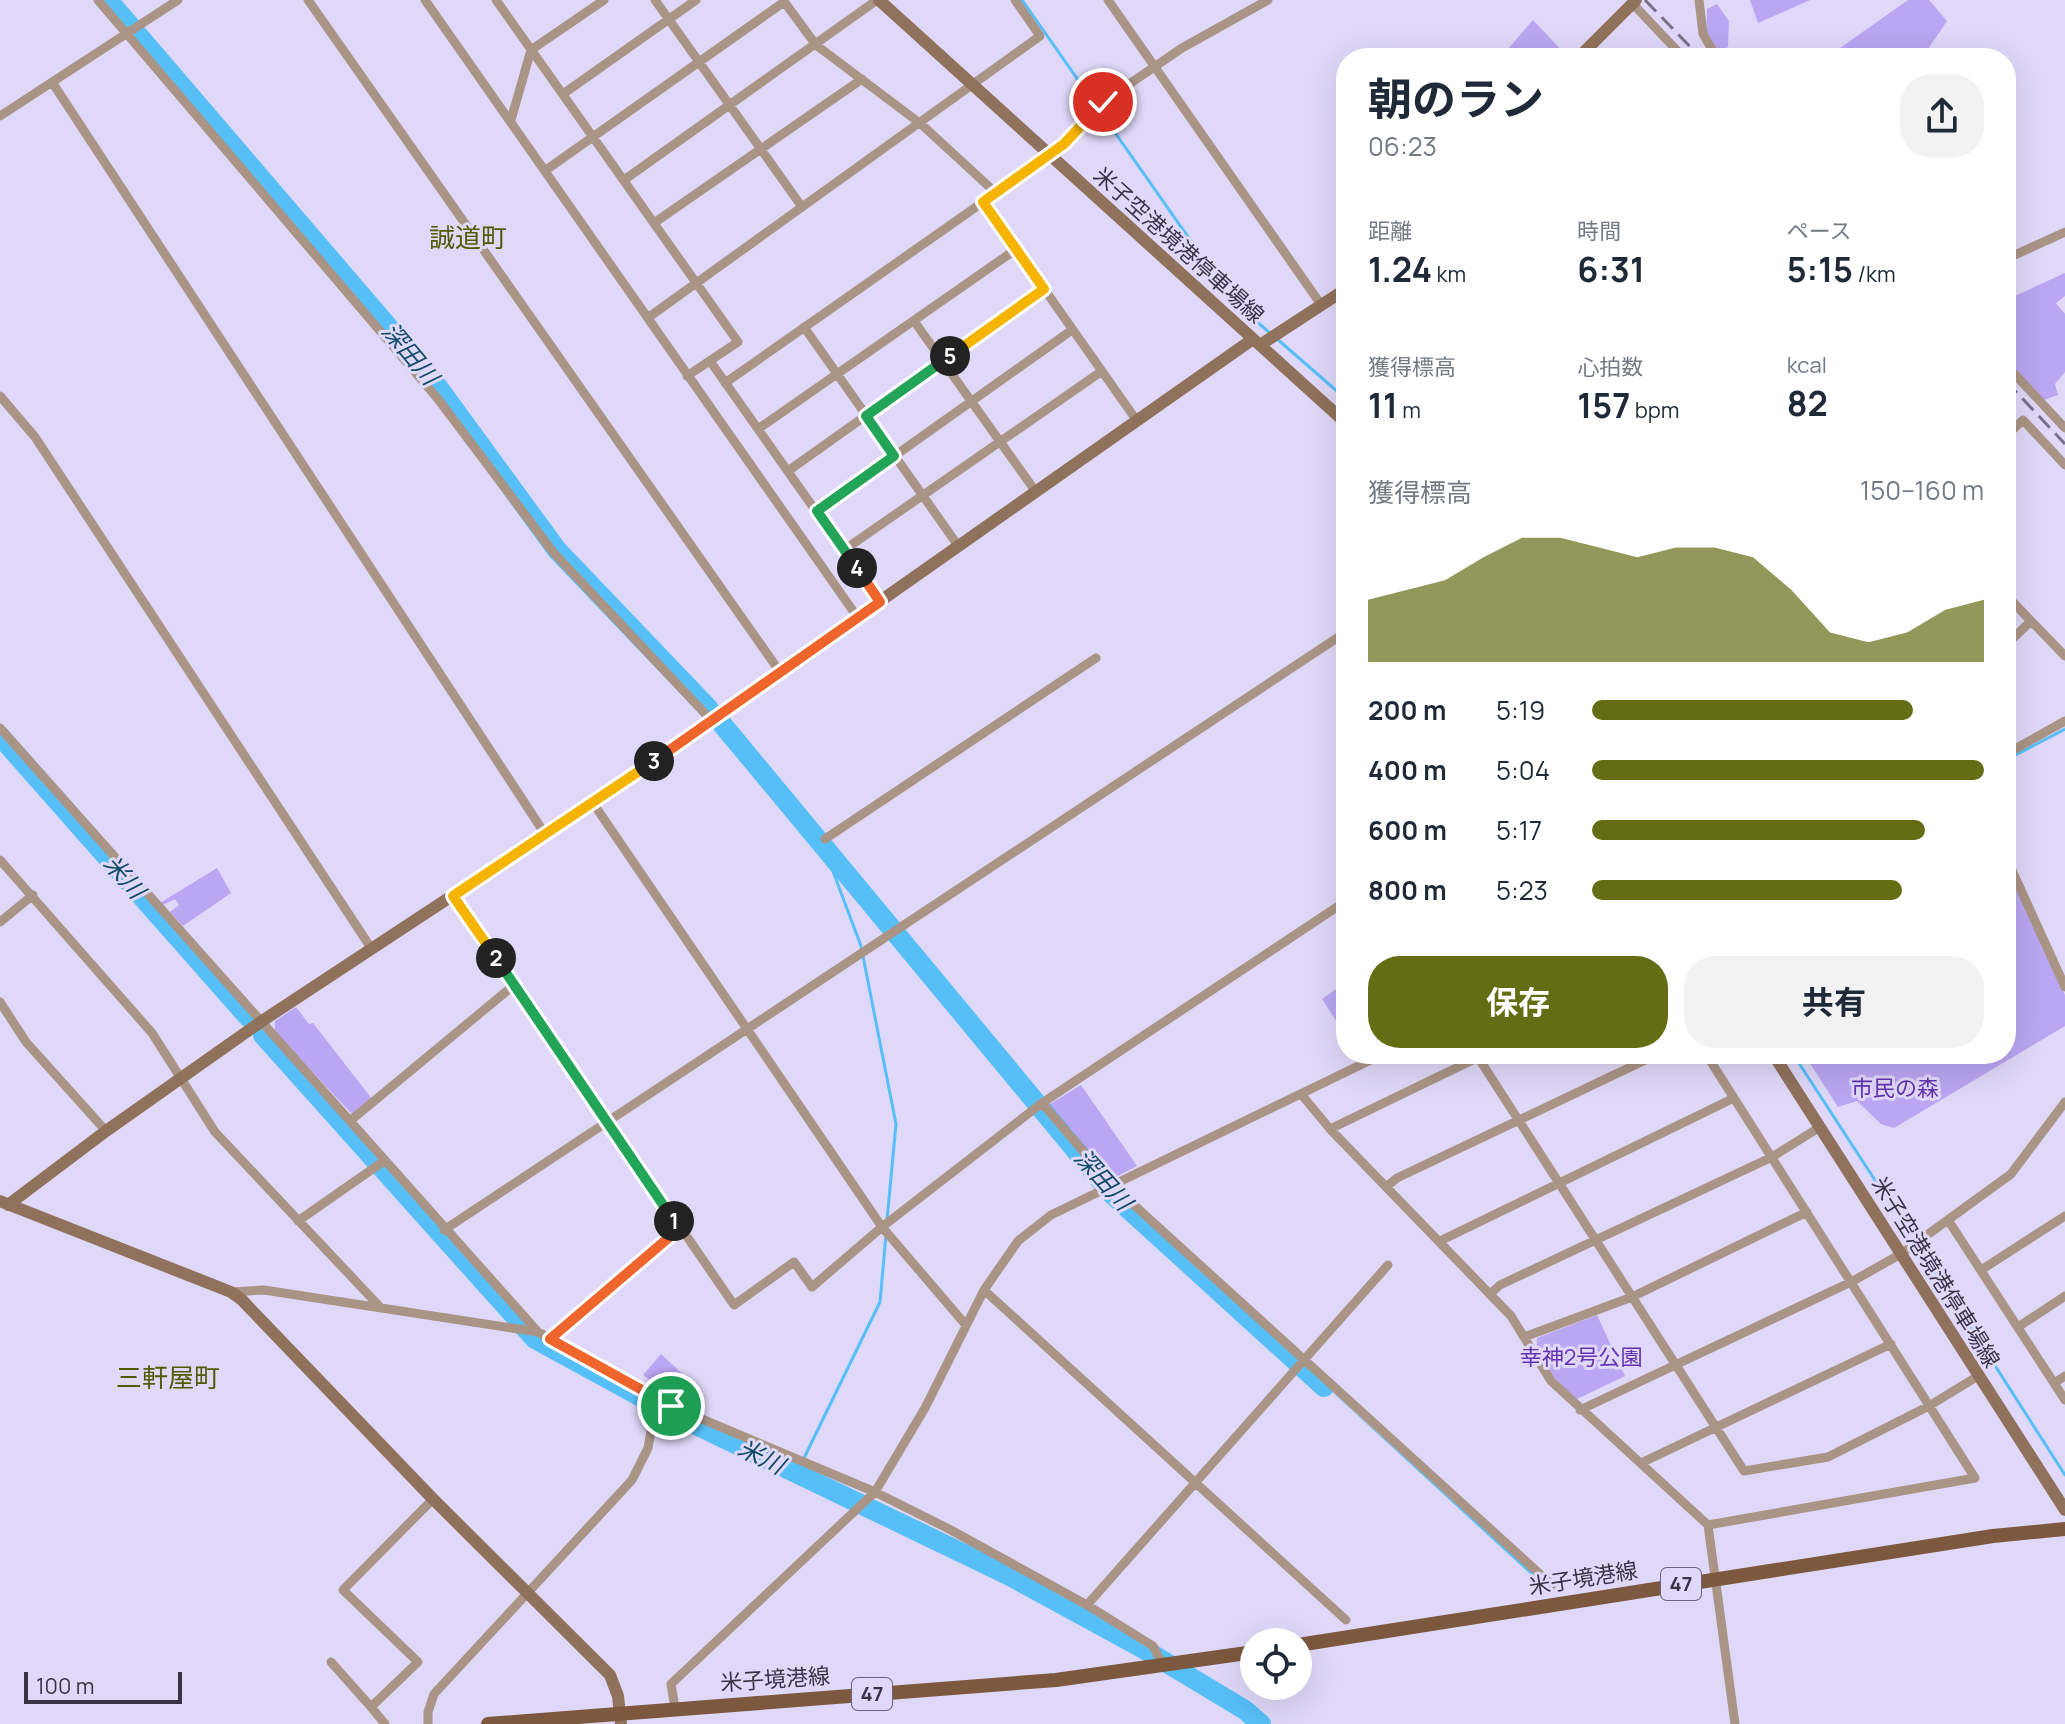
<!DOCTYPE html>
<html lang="ja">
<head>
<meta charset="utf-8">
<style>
  :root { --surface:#fff; --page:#f2f2f3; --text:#1f2937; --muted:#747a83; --accent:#636d14 }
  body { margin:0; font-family:Manrope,"Noto Sans JP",sans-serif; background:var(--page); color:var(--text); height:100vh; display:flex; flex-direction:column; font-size:30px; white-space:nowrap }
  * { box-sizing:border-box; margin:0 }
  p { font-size:26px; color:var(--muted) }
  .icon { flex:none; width:44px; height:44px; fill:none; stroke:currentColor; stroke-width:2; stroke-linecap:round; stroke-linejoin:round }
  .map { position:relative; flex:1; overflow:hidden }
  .side { position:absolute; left:1336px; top:48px; width:680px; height:1016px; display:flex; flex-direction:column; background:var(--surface); border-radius:32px; box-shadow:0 8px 32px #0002 }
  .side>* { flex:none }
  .fabs { position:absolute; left:1240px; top:1628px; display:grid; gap:16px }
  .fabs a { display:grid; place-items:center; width:72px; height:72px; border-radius:50%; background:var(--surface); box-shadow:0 8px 32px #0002; font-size:40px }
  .scale { position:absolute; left:24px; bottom:20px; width:158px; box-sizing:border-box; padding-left:8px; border:4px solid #383347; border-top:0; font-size:22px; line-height:28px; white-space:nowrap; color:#383347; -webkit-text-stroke:6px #dfd8f8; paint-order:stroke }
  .pin { position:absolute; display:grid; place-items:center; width:68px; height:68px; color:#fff; margin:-34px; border:4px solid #fff; border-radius:50%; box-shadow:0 2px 8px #0007 }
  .km { position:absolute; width:40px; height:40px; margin:-20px; border-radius:50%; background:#222; color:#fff; font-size:22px; line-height:40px; text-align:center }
  .round { display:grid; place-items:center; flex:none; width:84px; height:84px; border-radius:32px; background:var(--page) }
  .overview { display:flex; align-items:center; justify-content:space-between; height:136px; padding:0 32px }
  h1 { font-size:44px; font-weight:700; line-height:60px }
  .metrics { display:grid; grid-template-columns:repeat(3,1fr); gap:12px; height:136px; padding:8px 32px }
  .metrics div { display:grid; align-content:center }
  .metrics b { font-size:34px; font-weight:700 }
  .metrics small { font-size:22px; font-weight:400 }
  .metrics p { font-size:22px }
  .chart { height:224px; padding:16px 32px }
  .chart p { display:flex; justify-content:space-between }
  .chart svg { width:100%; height:144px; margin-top:8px; fill:var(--accent); opacity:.7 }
  .action { display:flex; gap:16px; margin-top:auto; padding:16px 32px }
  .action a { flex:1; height:92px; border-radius:32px; background:var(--accent); color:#fff; font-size:32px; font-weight:700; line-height:92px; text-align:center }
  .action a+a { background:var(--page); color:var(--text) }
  ul { padding:0 32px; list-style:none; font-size:26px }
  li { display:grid; grid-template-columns:128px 96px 1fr; align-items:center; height:60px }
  li i { height:20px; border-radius:10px; background:var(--accent) }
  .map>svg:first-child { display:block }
  .green { fill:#baa6f2 }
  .water { fill:#57bff8 }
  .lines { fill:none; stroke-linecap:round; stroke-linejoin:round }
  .stream { stroke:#57bff8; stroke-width:3 }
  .river { stroke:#57bff8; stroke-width:20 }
  .street { stroke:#aa9486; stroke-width:9 }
  .secondary { stroke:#90715c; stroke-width:12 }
  .primary { stroke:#7c583e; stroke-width:14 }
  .rail { stroke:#777189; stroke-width:3; stroke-dasharray:16 8; stroke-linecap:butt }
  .split-1-casing { stroke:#fff; stroke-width:16 }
  .split-2-casing { stroke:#fff; stroke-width:16 }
  .split-3-casing { stroke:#fff; stroke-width:16 }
  .split-4-casing { stroke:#fff; stroke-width:16 }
  .split-5-casing { stroke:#fff; stroke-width:16 }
  .split-6-casing { stroke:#fff; stroke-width:16 }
  .split-1 { stroke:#f0652b; stroke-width:10 }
  .split-2 { stroke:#22a559; stroke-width:10 }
  .split-3 { stroke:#f5b400; stroke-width:10 }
  .split-4 { stroke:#f0652b; stroke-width:10 }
  .split-5 { stroke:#22a559; stroke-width:10 }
  .split-6 { stroke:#f5b400; stroke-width:10 }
  .labels { text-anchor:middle; stroke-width:6; stroke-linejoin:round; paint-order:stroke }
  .shield { fill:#dfd8f8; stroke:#6a647c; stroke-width:2 }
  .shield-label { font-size:20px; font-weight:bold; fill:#383347 }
  .street-label { font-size:22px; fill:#383347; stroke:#dfd8f8 }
  .park-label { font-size:22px; fill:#6432b1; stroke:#dfd8f8 }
  .water-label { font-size:24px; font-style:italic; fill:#114b68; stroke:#dfd8f8 }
  .quarter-label { font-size:26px; fill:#515a03; stroke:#dfd8f8 }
</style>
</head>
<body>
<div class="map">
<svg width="2065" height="1724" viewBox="0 0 2065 1724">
  <rect width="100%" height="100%" fill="#dfd8f8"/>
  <path class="green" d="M1750,0H1810L1758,23Z
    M1908,0H1929L1947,21L1922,58H1826Z
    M1717,4L1729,21L1728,47L1719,52L1706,34L1707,9Z
    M1533,20L1568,57L1500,58Z
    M2065,273V296L2056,303L2065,314V372L2055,384L2058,395L2044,400L2006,358V300Z
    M2006,866L2065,995V1026L1894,1128L1881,1124L1857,1101L1838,1107L1804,1054H2006Z
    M217,868L231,893L183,926L170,912L179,905L175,899L163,905L160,903Z
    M1346,982V1036L1322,999Z
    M296,1007L309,1024L313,1023L372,1099L352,1114L275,1032V1021Z
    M1081,1085L1137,1166L1110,1180L1049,1109L1050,1104Z
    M1597,1315L1625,1376L1577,1399C1561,1385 1534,1362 1537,1338Z
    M661,1354L692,1383L673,1396L643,1375Z"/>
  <path class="water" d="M1306,1368L1543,1582L1541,1584Z"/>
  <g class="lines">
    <path class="stream" d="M1022,0L1233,301L1271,334
      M1276,338L1346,399
      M2006,760L2065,729
      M822,842L861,946L896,1124L887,1220
      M1793,1054L1910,1234
      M1921,1250L2065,1475
      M804,1458L880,1302L886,1235"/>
    <path class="river" d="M108,0L427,372L557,550L709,709
      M722,724L1112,1194L1324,1387
      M0,736L249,1018
      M263,1035L535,1339L665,1410L1010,1576L1142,1648L1245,1710L1261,1724"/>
    <path class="street" d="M98,0L438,399L553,552L712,721
      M308,0L780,672
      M425,0L858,618
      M496,0L738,342L687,376
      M655,0L802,207
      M1108,0L1322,306
      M1699,0L1703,34L1717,58
      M1632,3L1684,58
      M52,82L545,834
      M563,94L696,0
      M0,116L178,0
      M511,120L531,50L604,0
      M546,170L784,2
      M624,180L877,0
      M996,193L1064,144L1103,102L1182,48L1268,0
      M983,202L1137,421
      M654,223L862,79
      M2006,259L2065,232
      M649,317L1040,36L1015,0
      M914,321L1036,492
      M804,327L959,547
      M710,361L880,602
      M2006,365L2065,428
      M725,383L996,193L921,124L816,45L783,0
      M0,396L35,437L371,948
      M758,429L1015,250
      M2006,436L2023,420L2065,465
      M788,471L1044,289
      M817,511L1072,330
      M844,550L1102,371
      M2006,595L2065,656
      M2006,645L2030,622
      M0,728L538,1332
      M2006,754L2065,721
      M593,803L882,1227L965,1324
      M825,839L1096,658
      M2006,857L2065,987
      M0,860L152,1033L215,1132L380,1307
      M453,896L734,1305L794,1262L812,1287L882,1227L1042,1103L1346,901
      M0,922L33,895
      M0,1002L26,1042L106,1131
      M1476,1054L1744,1471L1828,1457L1929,1406L1978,1376
      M1706,1054L1975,1478L1708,1525
      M1301,1094L1330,1129L1511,1316L1551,1381L1708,1525L1735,1724
      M1042,1103L1112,1185L1552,1585
      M350,1121L514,985
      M1330,1129L1485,1054
      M1386,1187L1397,1178L1658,1054
      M1948,1220L2065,1400
      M298,1221L384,1161
      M444,1230L1346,632
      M1440,1241L1734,1098
      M1981,1270L2065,1216
      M984,1290L1346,1620
      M231,1292L264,1290L538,1332L671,1406L875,1492L949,1529L1087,1605L1153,1646L1163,1665
      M1491,1293L1500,1285L1772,1157L1820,1127
      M2018,1327L2065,1296
      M1524,1337L1632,1297L1807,1212
      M550,1339L680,1228
      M2054,1383L2065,1376
      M1580,1410L1851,1282L1901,1254L2011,1174L2065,1102
      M1641,1463L1891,1344
      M1087,1605L1388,1265
      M331,1662L371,1707
      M675,1708L671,1684L875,1492L925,1408L984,1290L1018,1241L1051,1215L1383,1054
      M385,1724L371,1707L418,1662L343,1590L433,1499
      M428,1724V1712L434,1694L632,1480L648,1448L654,1415L661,1401"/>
    <path class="secondary" d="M879,0L1346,423
      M1578,58L1636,0
      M1260,345L1346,289
      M1773,1054L2065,1510
      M0,1201L231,1292L241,1299L433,1499L610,1675L618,1696L621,1724
      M8,1205L106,1131L262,1021L593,803L1253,339"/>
    <path class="primary" d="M1298,1645L1993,1536L2065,1529
      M488,1724L1056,1680L1254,1652"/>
    <path class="rail" d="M1645,0L1701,58
      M2006,381L2065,444"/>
  </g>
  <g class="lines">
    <g class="split-1-casing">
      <path id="split-1" d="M671,1406L550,1339L680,1228L674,1221"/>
    </g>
    <g class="split-2-casing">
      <path id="split-2" d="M496,958L674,1221"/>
    </g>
    <g class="split-3-casing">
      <path id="split-3" d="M496,958L453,896L654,761"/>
    </g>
    <g class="split-4-casing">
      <path id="split-4" d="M654,761L880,602L857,568"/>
    </g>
    <g class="split-5-casing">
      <path id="split-5" d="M857,568L817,511L894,456L866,416L950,356"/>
    </g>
    <g class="split-6-casing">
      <path id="split-6" d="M950,356L1044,289L983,202L1064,144L1103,102"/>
    </g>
    <use href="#split-1" class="split-1"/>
    <use href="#split-2" class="split-2"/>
    <use href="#split-3" class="split-3"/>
    <use href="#split-4" class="split-4"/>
    <use href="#split-5" class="split-5"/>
    <use href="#split-6" class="split-6"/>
  </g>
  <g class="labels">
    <g class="shield">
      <rect x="1661" y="1568" width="40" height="32" rx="6"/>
      <rect x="852" y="1678" width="40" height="32" rx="6"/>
    </g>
    <g class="shield-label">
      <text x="1681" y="1591">47</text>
      <text x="872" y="1701">47</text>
    </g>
    <g class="street-label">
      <text transform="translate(1179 245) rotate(42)" y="8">米子空港境港停車場線</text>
      <text transform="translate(1936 1272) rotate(58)" y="8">米子空港境港停車場線</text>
      <text transform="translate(1583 1578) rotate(-9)" y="8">米子境港線</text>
      <text transform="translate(775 1679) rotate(-4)" y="8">米子境港線</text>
    </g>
    <g class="park-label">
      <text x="1895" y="1096">市民の森</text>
      <text x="1581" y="1365">幸神2号公園</text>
    </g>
    <g class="water-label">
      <text transform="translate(410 354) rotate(50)" y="8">深田川</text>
      <text transform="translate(124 877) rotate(49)" y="8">米川</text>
      <text transform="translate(1103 1180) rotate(48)" y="8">深田川</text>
      <text transform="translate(761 1457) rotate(26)" y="8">米川</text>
    </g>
    <g class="quarter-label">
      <text x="468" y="247">誠道町</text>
      <text x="168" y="1387">三軒屋町</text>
    </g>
  </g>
</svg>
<div class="fabs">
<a><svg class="icon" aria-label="locate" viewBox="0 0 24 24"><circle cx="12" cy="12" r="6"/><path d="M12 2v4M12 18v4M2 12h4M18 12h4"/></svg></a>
</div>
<div class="scale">100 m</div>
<div class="pin" style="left:671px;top:1406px;background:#1e9e55"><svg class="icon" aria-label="arrive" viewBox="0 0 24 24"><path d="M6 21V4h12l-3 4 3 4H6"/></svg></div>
<div class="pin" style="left:1103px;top:102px;background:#d93025"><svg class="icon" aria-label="check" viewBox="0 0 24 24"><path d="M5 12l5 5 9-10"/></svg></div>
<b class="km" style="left:674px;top:1221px">1</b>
<b class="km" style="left:496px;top:958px">2</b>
<b class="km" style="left:654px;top:761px">3</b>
<b class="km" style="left:857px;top:568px">4</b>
<b class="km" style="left:950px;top:356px">5</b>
<section class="side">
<div class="overview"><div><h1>朝のラン</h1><p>06:23</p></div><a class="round"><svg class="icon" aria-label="share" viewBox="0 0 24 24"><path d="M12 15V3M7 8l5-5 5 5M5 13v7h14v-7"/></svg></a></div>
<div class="metrics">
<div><p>距離</p><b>1.24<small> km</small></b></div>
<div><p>時間</p><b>6:31</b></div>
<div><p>ペース</p><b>5:15<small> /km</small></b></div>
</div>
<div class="metrics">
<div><p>獲得標高</p><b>11<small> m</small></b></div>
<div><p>心拍数</p><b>157<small> bpm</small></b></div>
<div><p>kcal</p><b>82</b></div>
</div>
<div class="chart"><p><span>獲得標高</span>150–160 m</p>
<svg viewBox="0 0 160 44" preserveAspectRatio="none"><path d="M0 44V25L10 22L20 19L30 12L40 6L50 6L60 9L70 12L80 9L90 9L100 12L110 22L120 35L130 38L140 35L150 28L160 25V44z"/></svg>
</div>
<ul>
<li><b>200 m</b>5:19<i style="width:82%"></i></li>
<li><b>400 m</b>5:04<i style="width:100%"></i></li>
<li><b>600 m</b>5:17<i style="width:85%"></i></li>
<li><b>800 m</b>5:23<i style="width:79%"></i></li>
</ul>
<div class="action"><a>保存</a><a>共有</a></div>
</section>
</div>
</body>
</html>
